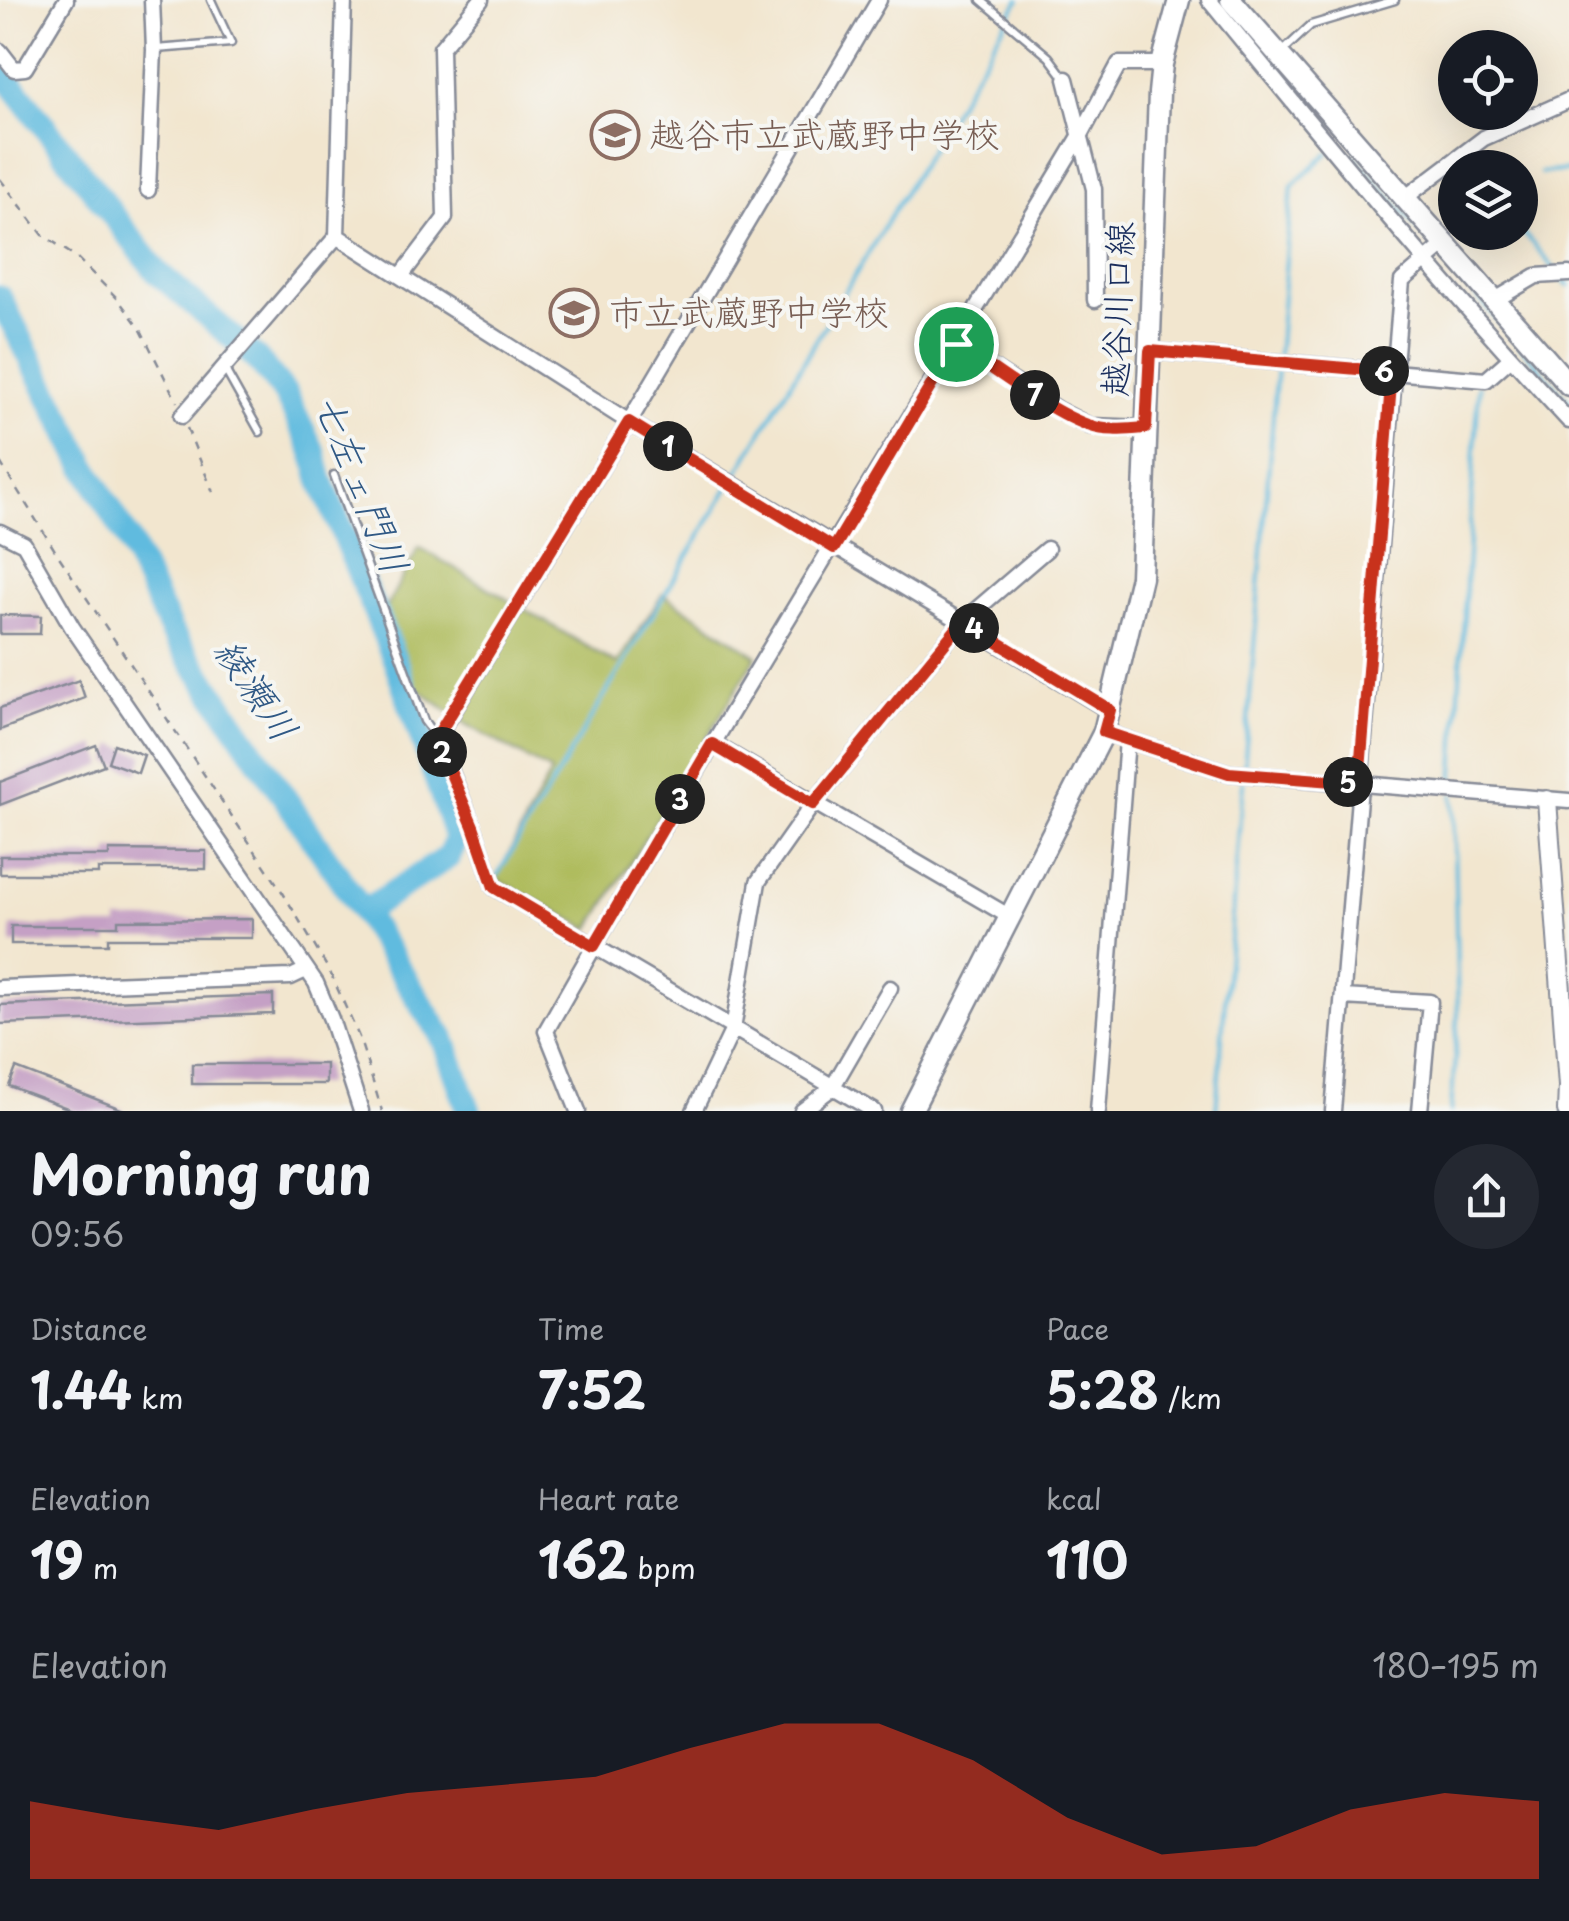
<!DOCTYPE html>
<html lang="en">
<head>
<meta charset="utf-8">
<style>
  :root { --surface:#171b24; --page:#242831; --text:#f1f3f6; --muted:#9ea1a6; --accent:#c8321e }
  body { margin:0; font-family:"Playpen Sans","Klee One",sans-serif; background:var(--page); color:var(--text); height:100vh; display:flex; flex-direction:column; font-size:38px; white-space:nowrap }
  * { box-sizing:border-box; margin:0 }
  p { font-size:32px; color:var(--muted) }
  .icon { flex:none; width:55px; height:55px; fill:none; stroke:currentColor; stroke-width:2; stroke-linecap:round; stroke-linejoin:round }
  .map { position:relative; height:1111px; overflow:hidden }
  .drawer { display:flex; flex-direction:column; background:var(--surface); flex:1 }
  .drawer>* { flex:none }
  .buttons { position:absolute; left:1438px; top:30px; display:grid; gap:20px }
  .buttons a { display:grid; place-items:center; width:100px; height:100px; border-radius:50%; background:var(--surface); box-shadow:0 10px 40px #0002; font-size:50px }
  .pin { position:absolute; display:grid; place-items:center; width:85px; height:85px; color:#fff; margin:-42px; border:5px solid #fff; border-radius:50%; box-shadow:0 2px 10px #0007 }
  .km { position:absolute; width:50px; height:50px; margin:-25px; border-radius:50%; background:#222; color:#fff; font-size:28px; line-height:50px; text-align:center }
  .round { display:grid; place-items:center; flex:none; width:105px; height:105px; border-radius:52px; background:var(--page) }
  .headline { display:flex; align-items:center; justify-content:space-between; height:170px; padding:0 30px }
  h1 { font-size:55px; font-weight:700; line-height:75px }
  .stats { display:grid; grid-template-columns:repeat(3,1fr); gap:15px; height:170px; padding:10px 30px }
  .stats div { display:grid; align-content:center }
  .stats b { font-size:50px; font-weight:700 }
  .stats small { font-size:28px; font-weight:400 }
  .stats p { font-size:28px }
  .chart { height:280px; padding:20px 30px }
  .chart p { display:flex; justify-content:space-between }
  .chart svg { width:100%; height:180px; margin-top:10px; fill:var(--accent); opacity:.7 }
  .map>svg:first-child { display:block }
  .green { fill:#aebb5c; stroke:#64755d; stroke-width:2.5 }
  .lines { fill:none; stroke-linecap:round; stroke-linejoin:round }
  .stream { stroke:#61bbdf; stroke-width:4 }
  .river { stroke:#61bbdf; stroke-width:25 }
  .building { fill:#c5a0c5 }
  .service-casing { stroke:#868a96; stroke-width:11 }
  .minor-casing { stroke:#868a96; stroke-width:19 }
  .tertiary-casing { stroke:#868a96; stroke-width:22 }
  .secondary-casing { stroke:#868a96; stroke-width:25 }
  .path { stroke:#868a96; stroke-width:2.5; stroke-dasharray:8 8; stroke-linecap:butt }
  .service { stroke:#fff; stroke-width:6 }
  .minor { stroke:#fff; stroke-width:14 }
  .tertiary { stroke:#fff; stroke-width:18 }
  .secondary { stroke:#fff; stroke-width:20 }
  .route-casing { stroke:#fff; stroke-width:20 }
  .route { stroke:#c8321e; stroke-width:12 }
  .labels { text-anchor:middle; stroke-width:8; stroke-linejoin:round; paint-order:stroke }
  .education-label { font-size:35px; fill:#785e54; stroke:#f6f6f2; text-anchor:start }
  .street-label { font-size:35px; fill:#1b2f5e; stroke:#f6f6f2 }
  .water-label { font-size:38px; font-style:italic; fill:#305985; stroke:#f6f6f2 }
</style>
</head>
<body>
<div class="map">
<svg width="1569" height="1111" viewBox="0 0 1569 1111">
  <rect width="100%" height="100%" fill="#f6f6f2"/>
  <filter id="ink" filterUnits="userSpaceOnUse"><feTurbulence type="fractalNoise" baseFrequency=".01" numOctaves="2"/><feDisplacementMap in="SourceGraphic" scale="20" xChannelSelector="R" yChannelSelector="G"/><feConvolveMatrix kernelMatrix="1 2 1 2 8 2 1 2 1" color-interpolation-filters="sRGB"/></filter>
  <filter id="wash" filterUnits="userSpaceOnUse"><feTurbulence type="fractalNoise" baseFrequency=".0048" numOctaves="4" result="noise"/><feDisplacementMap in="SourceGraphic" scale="40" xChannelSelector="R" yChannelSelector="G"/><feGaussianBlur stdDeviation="2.25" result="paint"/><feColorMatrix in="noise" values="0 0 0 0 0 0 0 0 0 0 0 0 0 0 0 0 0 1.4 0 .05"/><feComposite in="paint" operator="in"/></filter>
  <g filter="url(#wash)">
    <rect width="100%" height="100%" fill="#f2e6cf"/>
    <path class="green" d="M419,547L617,664L663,594L757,656L590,929L496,879L551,772L466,724L415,687L384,611Z"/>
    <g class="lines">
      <path class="stream" d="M1352,154L1430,242
        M1541,173L1569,170
        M1520,229L1556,271
        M1447,262L1569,402
        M1562,278L1569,286
        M1278,358L1292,186L1328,153
        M1453,786L1479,386
        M497,876L1019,0
        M1216,1111L1277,367
        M1451,1111L1458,1017L1453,795"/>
      <path class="river" d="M0,69L157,272L256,358L285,393L314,453L321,480L396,663L457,839L448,857L363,912
        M0,298L88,471L128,539L172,633L363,912L443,1038L469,1111"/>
    </g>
    <g id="blocks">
      <path class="building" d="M0,615L41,616L40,634H0Z
        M79,680L85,698L0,730V708Z
        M114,744L144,755L138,773L108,762Z
        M96,745L104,765L0,805V782Z
        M109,850L206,851V869H98V874H0V856H109Z
        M252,919V938H108V944H11V926H118V920Z
        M273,995V1014L0,1024V1005Z
        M192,1064H326V1084H192Z
        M16,1068L124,1110V1111H75L9,1086Z"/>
    </g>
  </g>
  <g filter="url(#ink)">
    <use href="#blocks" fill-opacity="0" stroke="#868a96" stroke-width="2.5"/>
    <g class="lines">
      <g class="service-casing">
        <path id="service" d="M981,0L1049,57L1064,77
          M156,49L231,43L211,0
          M1281,53L1311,25L1395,0
          M224,368L260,432
          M334,475L424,721L436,737"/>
      </g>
      <g class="minor-casing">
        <path id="minor" d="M1209,0C1326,143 1443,286 1569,421
          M0,51L14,69L25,68L66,0
          M1066,79L1094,189L1095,300
          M148,190L154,50L152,0
          M1406,197L1484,138L1569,100
          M337,236L629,422L1110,711
          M401,276L445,218L441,48L481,0
          M1495,300L1536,276L1569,274
          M955,344L1058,410L1090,426L1146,428
          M1150,351L1486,380L1511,358
          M182,416L337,236L344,0
          M0,532L24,544L72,627L316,983L331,1019L361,1111
          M1104,732L1229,773L1569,801
          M712,743L1012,918
          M0,988L291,977L306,970
          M1343,997L1430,1002L1420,1111
          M578,1111L546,1031C717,728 903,432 1082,133L1119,64H1162
          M694,1111L733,1029L758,882L813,804L963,621L1047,549
          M802,1111L832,1088L890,988
          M874,1111L494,887L473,826L437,738L629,422L879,0
          M1098,1111L1127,740
          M1333,1111L1402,281L1446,243"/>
      </g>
      <g class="tertiary-casing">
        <path id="tertiary" d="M1547,800L1568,1086L1567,1111"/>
      </g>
      <g class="secondary-casing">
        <path id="secondary" d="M1231,0L1569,385
          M911,1111L1104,732L1141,577L1159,93L1162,64L1179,0"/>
      </g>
      <path class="path" d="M0,179L43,235L76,257L117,298L140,328L177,402
        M187,428L213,492
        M0,462L56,552L283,893L330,972L359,1037L382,1111"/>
      <use href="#service" class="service"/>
      <use href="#minor" class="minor"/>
      <use href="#tertiary" class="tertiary"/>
      <use href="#secondary" class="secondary"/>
    </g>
  </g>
  <g class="lines" filter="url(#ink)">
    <g class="route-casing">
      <path id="route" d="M956,344C992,367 1052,414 1091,426C1108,432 1128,429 1146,428L1150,351L1392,372L1359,783L1229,773L1104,732L1110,710L963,621L813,804L712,744L594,946L494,887L473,826L436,738L629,422L834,548Z"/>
    </g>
    <use href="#route" class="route"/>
  </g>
  <defs>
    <g id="school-ring" transform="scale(2.5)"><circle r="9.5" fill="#f6f6f2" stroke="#8d6e63" stroke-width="1.5"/><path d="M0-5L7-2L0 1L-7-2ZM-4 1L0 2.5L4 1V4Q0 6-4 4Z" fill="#8d6e63"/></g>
  </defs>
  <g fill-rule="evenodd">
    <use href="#school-ring" x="615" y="135"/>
    <use href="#school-ring" x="574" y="313"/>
  </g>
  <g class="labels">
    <g class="education-label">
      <text x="650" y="147">越谷市立武蔵野中学校</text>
      <text x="609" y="325">市立武蔵野中学校</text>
    </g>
    <g class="street-label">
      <text transform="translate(1118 309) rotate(-88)" y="12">越谷川口線</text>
    </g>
    <g class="water-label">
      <text transform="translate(361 484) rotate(68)" y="13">七左ェ門川</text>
      <text transform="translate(256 690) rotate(56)" y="13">綾瀬川</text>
    </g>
  </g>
</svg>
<div class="buttons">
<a><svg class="icon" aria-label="locate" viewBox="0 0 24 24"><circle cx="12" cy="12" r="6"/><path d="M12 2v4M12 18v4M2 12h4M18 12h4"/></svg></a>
<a><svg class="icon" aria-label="layers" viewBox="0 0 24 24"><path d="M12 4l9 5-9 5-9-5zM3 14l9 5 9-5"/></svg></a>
</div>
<div class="pin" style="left:956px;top:344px;background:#1e9e55"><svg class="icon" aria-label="arrive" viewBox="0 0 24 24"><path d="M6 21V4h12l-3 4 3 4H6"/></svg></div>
<b class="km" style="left:668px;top:446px">1</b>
<b class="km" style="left:442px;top:752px">2</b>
<b class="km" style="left:680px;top:799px">3</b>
<b class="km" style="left:974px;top:628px">4</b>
<b class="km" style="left:1348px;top:782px">5</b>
<b class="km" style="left:1384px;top:371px">6</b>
<b class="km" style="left:1035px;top:395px">7</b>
</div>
<section class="drawer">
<div class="headline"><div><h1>Morning run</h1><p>09:56</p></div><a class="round"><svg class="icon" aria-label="share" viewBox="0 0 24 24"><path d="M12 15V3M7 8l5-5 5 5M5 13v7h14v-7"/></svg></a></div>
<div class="stats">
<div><p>Distance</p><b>1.44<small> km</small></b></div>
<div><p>Time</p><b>7:52</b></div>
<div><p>Pace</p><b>5:28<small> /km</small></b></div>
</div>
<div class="stats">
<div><p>Elevation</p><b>19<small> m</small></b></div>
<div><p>Heart rate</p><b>162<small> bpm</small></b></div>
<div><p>kcal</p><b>110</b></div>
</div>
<div class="chart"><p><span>Elevation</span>180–195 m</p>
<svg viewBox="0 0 160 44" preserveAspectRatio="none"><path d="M0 44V25L10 29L20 32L30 27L40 23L50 21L60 19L70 12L80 6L90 6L100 15L110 29L120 38L130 36L140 27L150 23L160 25V44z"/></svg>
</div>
</section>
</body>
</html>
